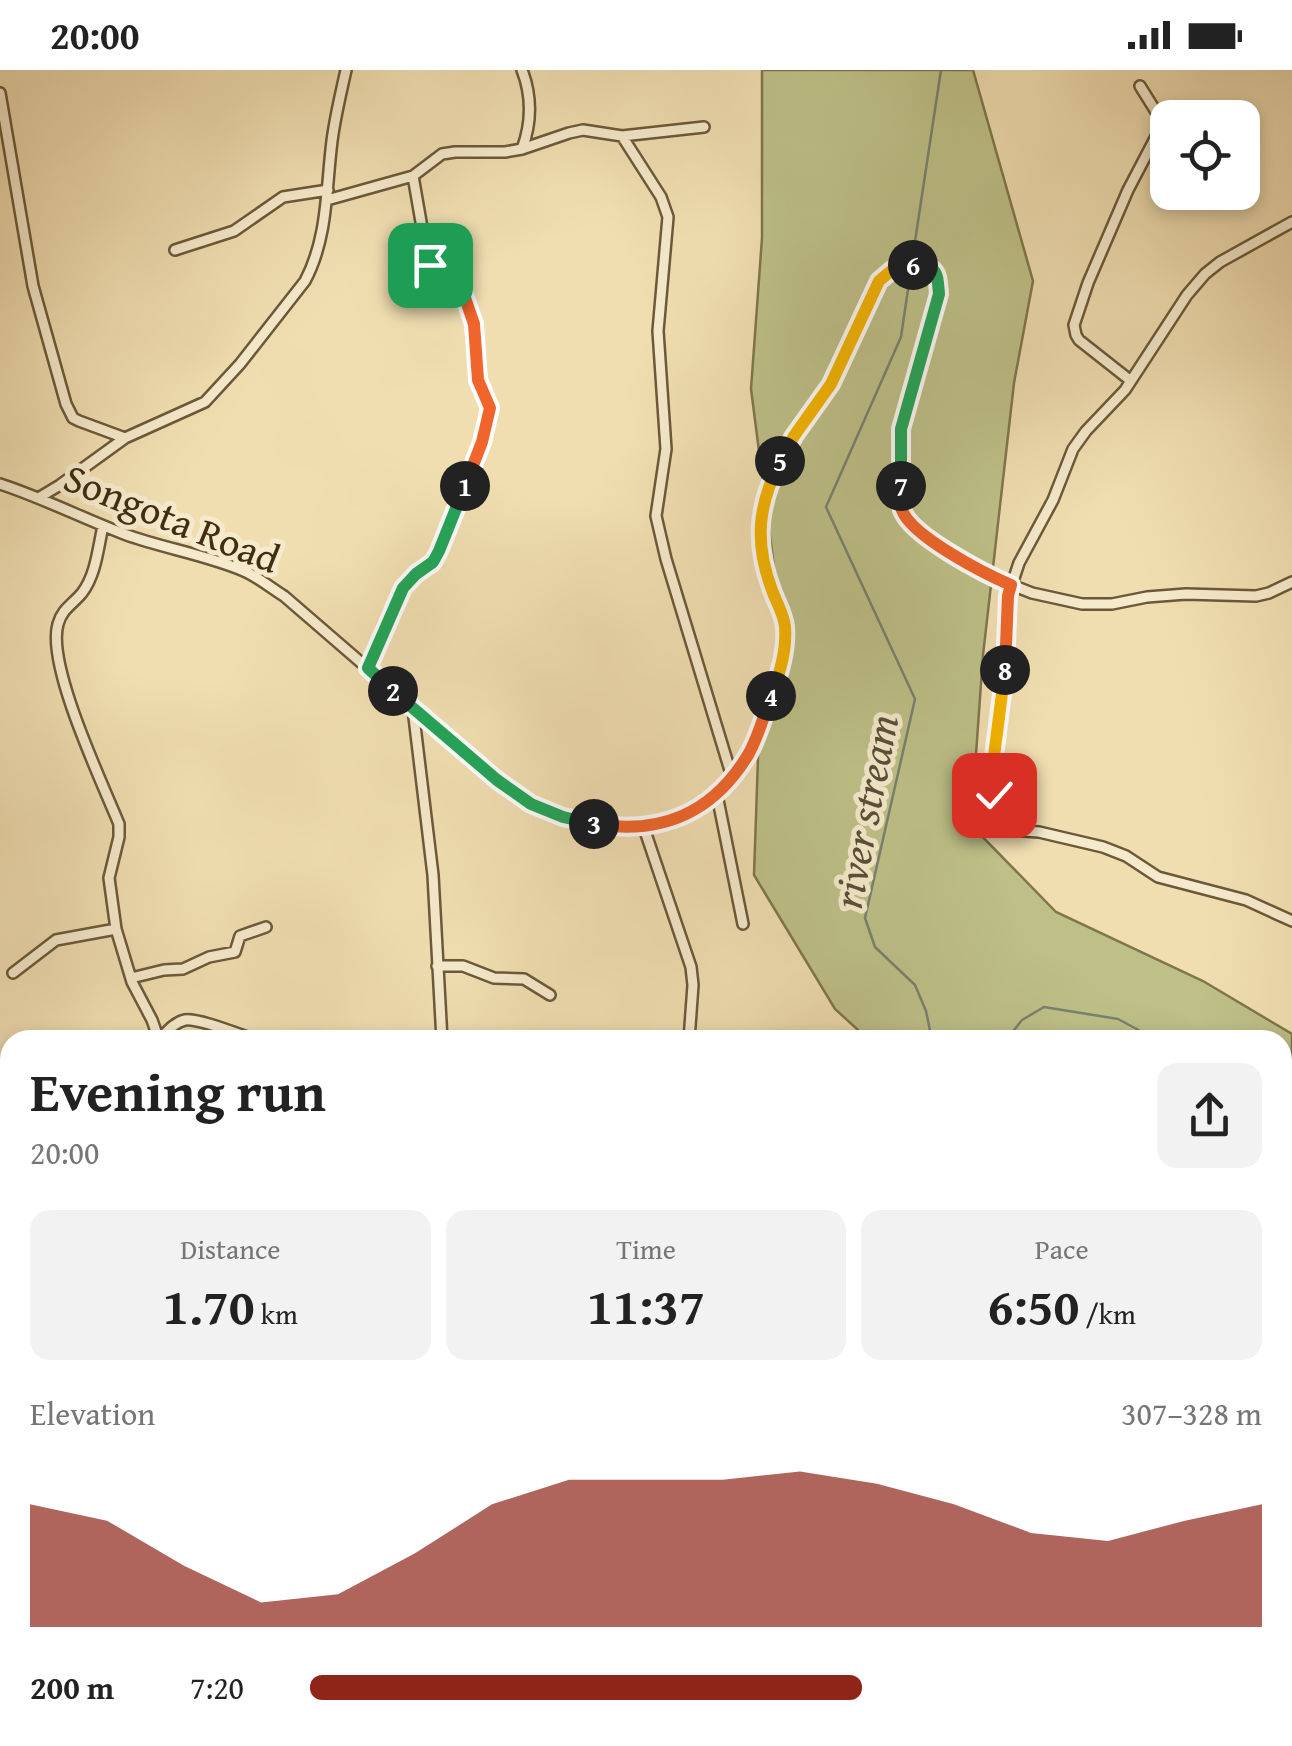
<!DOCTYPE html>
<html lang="en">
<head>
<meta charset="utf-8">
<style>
  :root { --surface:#fff; --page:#f2f2f2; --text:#222; --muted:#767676; --accent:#8f2418 }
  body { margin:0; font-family:"Gentium Book Plus",serif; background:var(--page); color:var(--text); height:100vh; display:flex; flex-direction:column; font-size:38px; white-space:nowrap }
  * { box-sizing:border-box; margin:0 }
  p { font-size:32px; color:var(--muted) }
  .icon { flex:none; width:55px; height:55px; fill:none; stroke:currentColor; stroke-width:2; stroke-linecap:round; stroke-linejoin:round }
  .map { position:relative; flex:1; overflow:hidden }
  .sheet { position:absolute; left:0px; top:960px; width:1292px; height:718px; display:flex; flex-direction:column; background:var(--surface); border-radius:30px 30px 0 0; box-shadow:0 5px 15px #0003 }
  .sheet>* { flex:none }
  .controls { position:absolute; left:1150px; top:30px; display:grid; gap:20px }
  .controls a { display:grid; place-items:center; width:110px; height:110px; border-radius:20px; background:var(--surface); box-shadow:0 5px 15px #0003; font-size:50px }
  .pin { position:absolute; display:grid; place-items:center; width:85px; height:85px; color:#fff; margin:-42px; border-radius:20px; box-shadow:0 5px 15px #0006 }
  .km { position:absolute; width:50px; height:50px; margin:-25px; border-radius:50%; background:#222; color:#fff; font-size:28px; line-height:50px; text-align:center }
  .round { display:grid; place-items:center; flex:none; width:105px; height:105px; border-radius:20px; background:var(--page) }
  .head { display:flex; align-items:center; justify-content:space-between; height:170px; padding:0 30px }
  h1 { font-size:55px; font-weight:800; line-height:75px }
  .figures { display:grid; grid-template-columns:repeat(3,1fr); gap:15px; height:170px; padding:10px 30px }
  .figures div { display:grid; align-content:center; border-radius:20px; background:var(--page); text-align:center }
  .figures b { font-size:50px; font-weight:800 }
  .figures small { font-size:28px; font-weight:400 }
  .figures p { font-size:28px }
  .chart { height:280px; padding:20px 30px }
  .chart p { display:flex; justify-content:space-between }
  .chart svg { width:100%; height:180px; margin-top:10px; fill:var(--accent); opacity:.7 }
  ul { padding:0 30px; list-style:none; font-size:32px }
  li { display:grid; grid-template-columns:160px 120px 1fr; align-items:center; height:75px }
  li i { height:25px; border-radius:12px; background:var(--accent) }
  .status { display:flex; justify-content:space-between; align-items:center; height:70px; padding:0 50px; background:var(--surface); direction:ltr }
  .status svg { height:28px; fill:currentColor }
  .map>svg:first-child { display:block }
  .green { fill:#bec088; stroke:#7f764d; stroke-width:2.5 }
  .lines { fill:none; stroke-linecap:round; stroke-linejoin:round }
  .stream { stroke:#778271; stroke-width:2.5 }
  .minor-casing { stroke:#6c593a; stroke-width:14 }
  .highway-casing { stroke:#402d12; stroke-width:19 }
  .minor { stroke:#f5eacc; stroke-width:9 }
  .highway { stroke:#e8bf78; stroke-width:14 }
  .split-1-casing { stroke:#fff; stroke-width:20 }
  .split-2-casing { stroke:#fff; stroke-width:20 }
  .split-3-casing { stroke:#fff; stroke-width:20 }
  .split-4-casing { stroke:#fff; stroke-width:20 }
  .split-5-casing { stroke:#fff; stroke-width:20 }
  .split-6-casing { stroke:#fff; stroke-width:20 }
  .split-7-casing { stroke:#fff; stroke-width:20 }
  .split-8-casing { stroke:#fff; stroke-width:20 }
  .split-9-casing { stroke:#fff; stroke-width:20 }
  .split-1 { stroke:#f0652b; stroke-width:12 }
  .split-2 { stroke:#22a559; stroke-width:12 }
  .split-3 { stroke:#22a559; stroke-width:12 }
  .split-4 { stroke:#f0652b; stroke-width:12 }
  .split-5 { stroke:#f5b400; stroke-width:12 }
  .split-6 { stroke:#f5b400; stroke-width:12 }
  .split-7 { stroke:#22a559; stroke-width:12 }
  .split-8 { stroke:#f0652b; stroke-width:12 }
  .split-9 { stroke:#f5b400; stroke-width:12 }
  .labels { text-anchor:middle; stroke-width:10; stroke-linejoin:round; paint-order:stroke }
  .street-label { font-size:40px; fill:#402d12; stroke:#f5eacc }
  .water-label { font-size:42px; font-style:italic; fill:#57503a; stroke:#f5eacc }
</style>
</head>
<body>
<div class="status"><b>20:00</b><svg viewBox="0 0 49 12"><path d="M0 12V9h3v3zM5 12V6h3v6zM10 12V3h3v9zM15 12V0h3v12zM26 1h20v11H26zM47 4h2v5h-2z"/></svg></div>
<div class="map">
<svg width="1292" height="1676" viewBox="0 0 1292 1676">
  <rect width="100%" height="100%" fill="#f0deb1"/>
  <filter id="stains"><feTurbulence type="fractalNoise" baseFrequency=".002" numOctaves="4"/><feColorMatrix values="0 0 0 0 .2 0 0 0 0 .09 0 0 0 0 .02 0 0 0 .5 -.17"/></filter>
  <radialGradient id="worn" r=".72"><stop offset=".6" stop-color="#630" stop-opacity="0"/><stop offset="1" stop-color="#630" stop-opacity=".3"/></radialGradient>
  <path class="green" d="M762,0H973L1033,211L1014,313L983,585L971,755L1056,842L1203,911L1292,964V1169L1282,1167V970H869L835,939L754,805L759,658L784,575L751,319L762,168Z"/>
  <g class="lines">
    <path class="stream" d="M912,191L941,0
      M911,199L901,267L826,437L915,629L865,848L875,877L915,915L926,941L932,970
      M1006,970L1022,950L1044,937L1118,949L1157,970
      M1282,1071L1292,1076"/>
    <g class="minor-casing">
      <path id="minor" d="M0,23L33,216L66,334L73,348L79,351L125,368
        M622,66L661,127L668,147L658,261L666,379L656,446L666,489L732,707
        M522,79L569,63L583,60L622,66L704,57
        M327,130L413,106L442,84L455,82H505L522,79C532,52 532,26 522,0
        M1292,152L1220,192L1205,204L1187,225L1125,320L1086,361L1073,379L1053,430L1019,493L1008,526L1006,595L993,694L994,725L1009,760L1039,762L1103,777L1126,786L1158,807L1246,830L1292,851
        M175,180L234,161L283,127L328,120
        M1131,311L1079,270L1076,265L1074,255L1088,213L1128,120L1160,59V48L1140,16
        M0,414C43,428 82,448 124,464C162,478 207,485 244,501C258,507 271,518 284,526L497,710C509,718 521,729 535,735C613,773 710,767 751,679C755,670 758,660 762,651C772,624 782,599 784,570C785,551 778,537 772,519C761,491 758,460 764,430C773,384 811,352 832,312C847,283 856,251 872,222C883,203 900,192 922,196C927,197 933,198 936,202C939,206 939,218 939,224L901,359L902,439L915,459L994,508L1032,523L1082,534H1112L1147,527L1186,524L1256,526L1269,523L1292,512
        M40,427L60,415L125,368L205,332L240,294L305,211C328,168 326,118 332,71C335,47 341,23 346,0
        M103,456C98,478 96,505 82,523C73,534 62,539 58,554C46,595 102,712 119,754V767L109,808L116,859L132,912L152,950L159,970
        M367,598C377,571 388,539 405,516C415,502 431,496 439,481L481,372L490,337L478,310L474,254L464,225L455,215L428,192L413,106
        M413,639L433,805L442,970
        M717,725L743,854
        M644,758L691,897L693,915L689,970
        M437,896H463L494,908L524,909L550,925
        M13,903L56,870L116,859
        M131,908L164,900L183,899L209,887L235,882L240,866L266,857
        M159,970C166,963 174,952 185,950C199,948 240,965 256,970
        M0,1127L7,1179
        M1282,1212L1292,1220
        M0,1229L10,1237
        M1282,1520L1292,1485
        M0,1566L10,1565
        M1282,1567L1292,1561
        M1282,1649L1292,1650
        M53,1676V1668
        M175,1676L178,1668
        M326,1676L329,1668
        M529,1676V1668
        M842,1676L846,1668
        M1188,1676L1189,1668"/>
    </g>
    <g class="highway-casing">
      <path id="highway" d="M0,1188L10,1196
        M0,1217L10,1225
        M656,1668L674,1676
        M693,1668L712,1676"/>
    </g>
    <use href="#minor" class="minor"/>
    <use href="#highway" class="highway"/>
  </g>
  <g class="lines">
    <g class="split-1-casing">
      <path id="split-1" d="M430,195L456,215L464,225L474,254L478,310L490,338L482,372L465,416"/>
    </g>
    <g class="split-2-casing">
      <path id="split-2" d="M393,621L368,598L403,518L416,504L433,492L439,481L465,416"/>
    </g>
    <g class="split-3-casing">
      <path id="split-3" d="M393,621L497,710L531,734L563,747L594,754"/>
    </g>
    <g class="split-4-casing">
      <path id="split-4" d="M594,754C661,765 712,744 748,685C758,668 764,645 771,626"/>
    </g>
    <g class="split-5-casing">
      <path id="split-5" d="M771,626C779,606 787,580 785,557C784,544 776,532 772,520C754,472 758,436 780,391"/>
    </g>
    <g class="split-6-casing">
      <path id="split-6" d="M780,391L794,366L831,314L879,211L892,200L913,195"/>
    </g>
    <g class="split-7-casing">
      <path id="split-7" d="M901,416V359L939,224C937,201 938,197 913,195"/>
    </g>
    <g class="split-8-casing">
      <path id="split-8" d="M901,416C901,423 900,433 902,440C911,466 985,504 1011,515L1008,526L1005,600"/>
    </g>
    <g class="split-9-casing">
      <path id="split-9" d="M994,725L993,694L1005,600"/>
    </g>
    <use href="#split-1" class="split-1"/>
    <use href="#split-2" class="split-2"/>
    <use href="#split-3" class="split-3"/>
    <use href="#split-4" class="split-4"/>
    <use href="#split-5" class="split-5"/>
    <use href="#split-6" class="split-6"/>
    <use href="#split-7" class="split-7"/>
    <use href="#split-8" class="split-8"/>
    <use href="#split-9" class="split-9"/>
  </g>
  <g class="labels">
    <g class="street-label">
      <text transform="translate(172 448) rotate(22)" y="14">Songota Road</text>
    </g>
    <g class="water-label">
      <text transform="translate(865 741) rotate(-79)" y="15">river stream</text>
    </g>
  </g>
  <rect width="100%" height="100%" filter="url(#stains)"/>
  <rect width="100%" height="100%" fill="url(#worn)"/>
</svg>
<div class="controls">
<a><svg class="icon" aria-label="locate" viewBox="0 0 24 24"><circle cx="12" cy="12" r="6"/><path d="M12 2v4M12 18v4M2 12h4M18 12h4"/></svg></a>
</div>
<div class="pin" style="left:430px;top:195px;background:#1e9e55"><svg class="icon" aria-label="arrive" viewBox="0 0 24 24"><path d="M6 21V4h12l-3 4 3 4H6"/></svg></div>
<div class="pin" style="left:994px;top:725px;background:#d93025"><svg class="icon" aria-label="check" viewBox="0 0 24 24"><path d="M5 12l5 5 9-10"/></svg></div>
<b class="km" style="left:465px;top:416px">1</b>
<b class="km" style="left:393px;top:621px">2</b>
<b class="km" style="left:594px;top:754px">3</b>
<b class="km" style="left:771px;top:626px">4</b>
<b class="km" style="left:780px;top:391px">5</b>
<b class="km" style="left:913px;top:195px">6</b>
<b class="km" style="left:901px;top:416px">7</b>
<b class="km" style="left:1005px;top:600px">8</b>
<section class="sheet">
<div class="head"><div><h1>Evening run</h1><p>20:00</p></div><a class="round"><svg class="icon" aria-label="share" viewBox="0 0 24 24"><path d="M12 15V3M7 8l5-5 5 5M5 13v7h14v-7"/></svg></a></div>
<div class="figures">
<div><p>Distance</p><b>1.70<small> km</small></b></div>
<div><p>Time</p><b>11:37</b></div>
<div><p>Pace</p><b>6:50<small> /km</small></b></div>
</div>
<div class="chart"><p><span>Elevation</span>307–328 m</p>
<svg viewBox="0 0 160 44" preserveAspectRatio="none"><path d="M0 44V14L10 18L20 29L30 38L40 36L50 26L60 14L70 8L80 8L90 8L100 6L110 9L120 14L130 21L140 23L150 18L160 14V44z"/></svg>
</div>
<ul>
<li><b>200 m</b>7:20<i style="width:58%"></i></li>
</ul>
</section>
</div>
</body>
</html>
